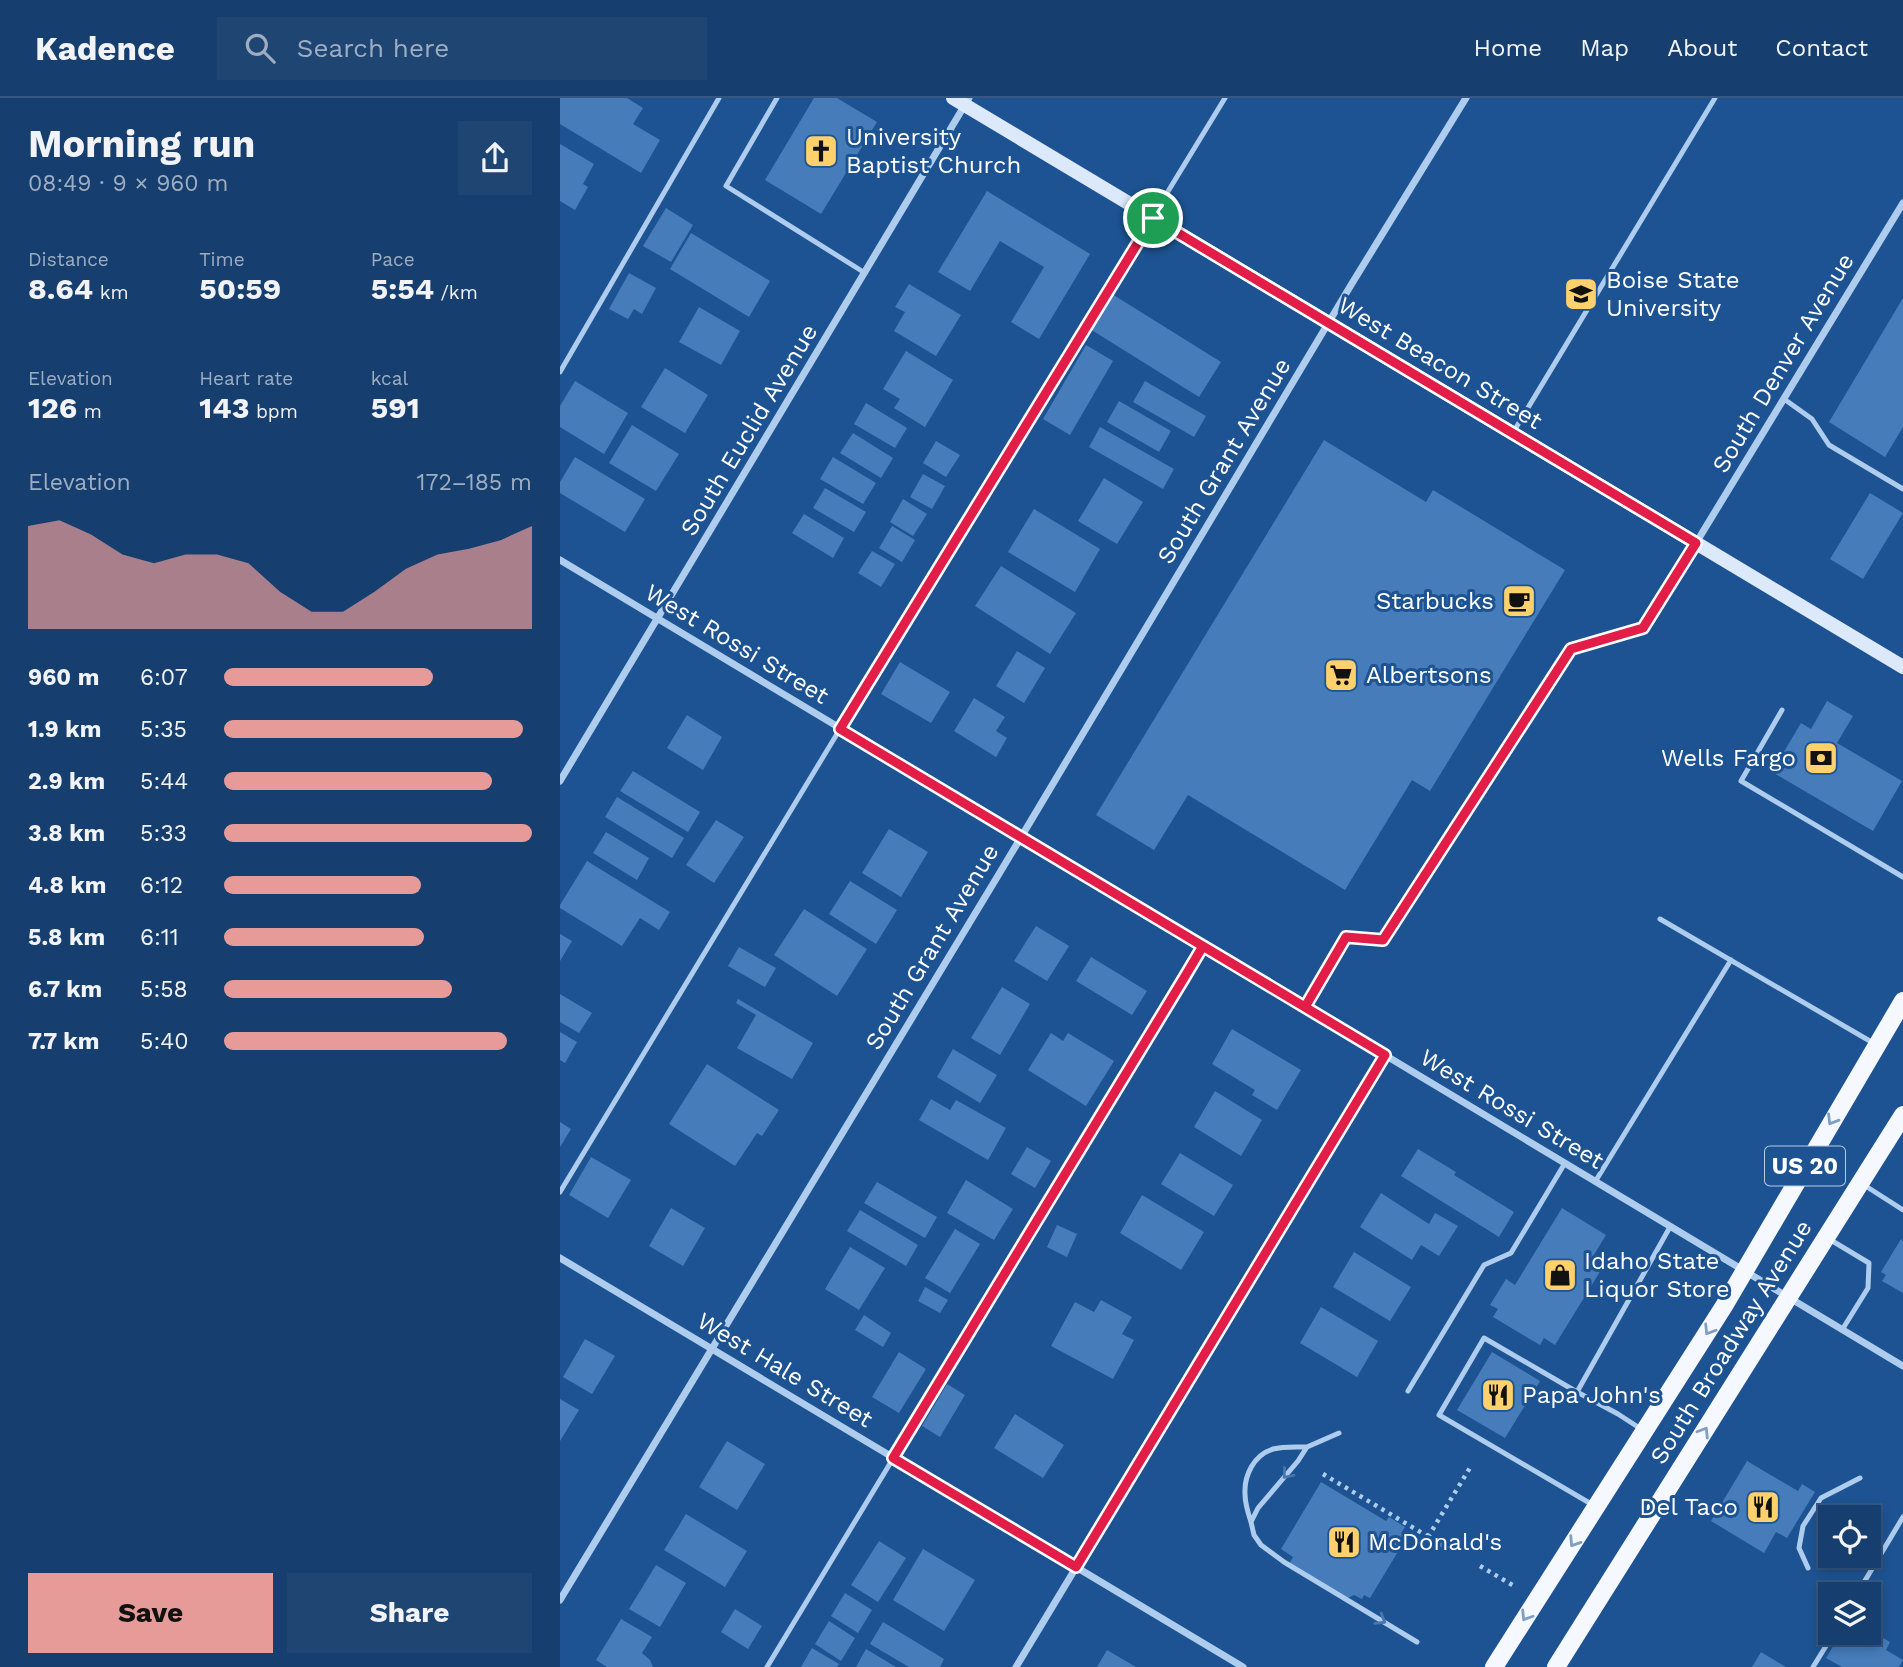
<!DOCTYPE html>
<html lang="en">
<head>
<meta charset="utf-8">
<style>
  :root { --surface:#163e6e; --page:#1f4573; --text:#f1f3f6; --muted:#9eaec2; --line:#355781; --accent:#e69b98 }
  body { margin:0; font-family:"Work Sans",sans-serif; background:var(--page); color:var(--text); height:100vh; display:flex; flex-direction:column; font-size:26px; white-space:nowrap }
  * { box-sizing:border-box; margin:0 }
  p { font-size:23px; color:var(--muted) }
  .icon { flex:none; width:38px; height:38px; fill:none; stroke:currentColor; stroke-width:2; stroke-linecap:round; stroke-linejoin:round }
  .map { position:relative; flex:1; overflow:hidden }
  .details { display:flex; flex-direction:column; background:var(--surface); width:560px }
  .details>* { flex:none }
  .fabs { position:absolute; left:1258px; top:1407px; display:grid; gap:14px }
  .fabs a { display:grid; place-items:center; width:63px; height:63px; border-radius:0px; background:var(--surface); box-shadow:0 4px 10px #0003,0 0 0 2px var(--line); font-size:35px }
  .pin { position:absolute; display:grid; place-items:center; width:60px; height:60px; color:#fff; margin:-30px; border:4px solid #fff; border-radius:50%; box-shadow:0 2px 7px #0007 }
  .round { display:grid; place-items:center; flex:none; width:74px; height:74px; border-radius:0px; background:var(--page) }
  .head { display:flex; align-items:center; justify-content:space-between; height:119px; padding:0 28px }
  h1 { font-size:38px; font-weight:700; line-height:52px }
  .stats { display:grid; grid-template-columns:repeat(3,1fr); gap:10px; height:119px; padding:7px 28px }
  .stats div { display:grid; align-content:center }
  .stats b { font-size:30px; font-weight:700 }
  .stats small { font-size:19px; font-weight:400 }
  .stats p { font-size:19px }
  .chart { height:196px; padding:14px 28px }
  .chart p { display:flex; justify-content:space-between }
  .chart svg { width:100%; height:126px; margin-top:7px; fill:var(--accent); opacity:.7 }
  .action { display:flex; gap:14px; margin-top:auto; padding:14px 28px }
  .action a { flex:1; height:80px; border-radius:0px; background:var(--accent); color:#111; font-size:28px; font-weight:700; line-height:80px; text-align:center }
  .action a+a { background:var(--page); color:var(--text) }
  ul { padding:0 28px; list-style:none; font-size:23px }
  li { display:grid; grid-template-columns:112px 84px 1fr; align-items:center; height:52px }
  li i { height:18px; border-radius:9px; background:var(--accent) }
  header { display:flex; align-items:center; gap:42px; box-sizing:border-box; height:98px; padding:0 35px; background:var(--surface); border-bottom:2px solid var(--line) }
  header strong { font-size:33px }
  nav { display:flex; gap:38px; margin-inline-start:auto; font-size:24px }
  .search { width:490px; height:63px; background:var(--page); display:flex; align-items:center; gap:18px; box-sizing:border-box; padding:0 24px; border-radius:0px; color:var(--muted); font-size:26px }
  main { display:flex; flex:1; min-height:0 }
  .map>svg:first-child { display:block }
  .building { fill:#457cb9 }
  .lines { fill:none; stroke-linecap:round; stroke-linejoin:round }
  .path { stroke:#aeccee; stroke-width:4.5; stroke-dasharray:3.5 5; stroke-linecap:butt }
  .lane { stroke:#aeccee; stroke-width:5 }
  .street { stroke:#aeccee; stroke-width:7 }
  .secondary { stroke:#dbe9fa; stroke-width:14 }
  .primary { stroke:#f5f9ff; stroke-width:18 }
  .oneway { stroke:#7e9ec3 }
  .oneway2 { stroke:#4877ae }
  .route-casing { stroke:#fff; stroke-width:14 }
  .route { stroke:#e11d48; stroke-width:9 }
  .labels { text-anchor:middle; stroke-width:6; stroke-linejoin:round; paint-order:stroke }
  .shield { fill:#1d5392; stroke:#bbcbde; stroke-width:2 }
  .shield-label { font-size:23px; font-weight:bold; fill:#fff }
  .poi-label { font-size:24px; fill:#fff; stroke:#1d5392; text-anchor:start }
  .street-label { font-size:24px; fill:#fff; stroke:#1d5392 }
</style>
</head>
<body>
<header>
<strong>Kadence</strong>
<div class="search"><svg class="icon" aria-label="search" viewBox="0 0 24 24"><circle cx="10" cy="10" r="6"/><path d="M15 15l6 6"/></svg>Search here</div>
<nav><a>Home</a><a>Map</a><a>About</a><a>Contact</a></nav>
</header>
<main>
<section class="details">
<div class="head"><div><h1>Morning run</h1><p>08:49 · 9 × 960 m</p></div><a class="round"><svg class="icon" aria-label="share" viewBox="0 0 24 24"><path d="M12 15V3M7 8l5-5 5 5M5 13v7h14v-7"/></svg></a></div>
<div class="stats">
<div><p>Distance</p><b>8.64<small> km</small></b></div>
<div><p>Time</p><b>50:59</b></div>
<div><p>Pace</p><b>5:54<small> /km</small></b></div>
</div>
<div class="stats">
<div><p>Elevation</p><b>126<small> m</small></b></div>
<div><p>Heart rate</p><b>143<small> bpm</small></b></div>
<div><p>kcal</p><b>591</b></div>
</div>
<div class="chart"><p><span>Elevation</span>172–185 m</p>
<svg viewBox="0 0 160 44" preserveAspectRatio="none"><path d="M0 44V8L10 6L20 11L30 18L40 21L50 18L60 18L70 21L80 31L90 38L100 38L110 31L120 23L130 18L140 16L150 13L160 8V44z"/></svg>
</div>
<ul>
<li><b>960 m</b>6:07<i style="width:68%"></i></li>
<li><b>1.9 km</b>5:35<i style="width:97%"></i></li>
<li><b>2.9 km</b>5:44<i style="width:87%"></i></li>
<li><b>3.8 km</b>5:33<i style="width:100%"></i></li>
<li><b>4.8 km</b>6:12<i style="width:64%"></i></li>
<li><b>5.8 km</b>6:11<i style="width:65%"></i></li>
<li><b>6.7 km</b>5:58<i style="width:74%"></i></li>
<li><b>7.7 km</b>5:40<i style="width:92%"></i></li>
</ul>
<div class="action"><a>Save</a><a>Share</a></div>
</section>
<div class="map">
<svg width="1343" height="1569" viewBox="0 0 1343 1569">
  <rect width="100%" height="100%" fill="#1d5392"/>
  <path class="building" d="M0,0H67L83,10L73,26L100,42L81,75L0,26Z
    M254,0H277L317,24L261,116L205,82Z
    M0,46L34,66L23,86L28,89L15,112L0,103Z
    M427,93L530,156L479,241L451,224L484,169L440,143L410,193L378,174Z
    M106,110L133,127L111,164L83,148Z
    M131,135L210,183L189,219L110,171Z
    M69,175L96,190L82,216L74,211L68,221L49,211Z
    M349,186L401,217L376,258L334,233L345,214L335,209Z
    M552,196L661,264L639,299L530,231Z
    M1343,200V329L1325,359L1269,324Z
    M139,209L180,233L161,267L119,244Z
    M526,247L553,263L510,337L483,321Z
    M346,253L393,282L365,329L334,310L340,301L323,291Z
    M105,270L148,297L125,335L81,309Z
    M15,283L68,315L44,356L0,329V308Z
    M585,283L646,318L634,339L573,304Z
    M559,303L611,333L599,354L547,324Z
    M306,305L347,330L335,350L294,326Z
    M72,327L119,356L96,393L49,365Z
    M540,329L614,371L603,391L529,349Z
    M293,335L333,360L321,380L280,355Z
    M764,342L866,404L873,392L1005,472L870,693L852,682L785,792L628,697L594,752L536,717Z
    M376,343L400,357L386,379L363,365Z
    M15,359L85,401L65,434L0,395V384Z
    M273,359L316,385L303,406L260,381Z
    M363,376L385,388L372,411L350,399Z
    M544,380L583,404L557,446L518,423Z
    M265,390L306,414L294,434L253,410Z
    M1310,395L1343,415L1303,481L1270,461Z
    M343,401L367,416L353,438L330,424Z
    M474,411L540,451L515,494L448,454Z
    M244,416L284,440L273,460L232,435Z
    M332,428L355,442L342,464L319,450Z
    M312,453L335,466L321,489L298,475Z
    M441,468L516,515L490,556L415,508Z
    M457,553L485,570L464,605L436,588Z
    M340,564L390,594L371,625L321,596Z
    M414,600L445,619L436,633L447,640L436,659L394,633Z
    M1267,603L1293,618L1277,645L1342,683L1313,733L1212,674L1241,625L1251,631Z
    M127,617L162,639L143,672L107,650Z
    M73,673L140,714L128,734L60,693Z
    M57,699L124,740L112,760L45,719Z
    M156,722L184,739L154,785L126,767Z
    M329,731L368,754L341,799L302,775Z
    M46,734L89,760L77,782L33,755Z
    M27,763L110,814L99,832L80,820L62,848L0,810V807Z
    M290,783L337,812L316,846L269,816Z
    M244,811L307,851L277,898L214,857Z
    M476,828L509,848L487,883L454,863Z
    M0,836L12,843L0,863Z
    M179,849L216,870L205,889L168,868Z
    M531,859L587,893L572,917L516,883Z
    M442,889L470,906L440,957L411,940Z
    M0,896L32,915L19,935L0,924Z
    M178,901L253,945L232,981L177,950L196,917L176,905Z
    M672,931L741,972L717,1012L692,997L695,992L652,966Z
    M0,934L17,944L5,965L0,962Z
    M491,935L503,943L508,935L554,963L526,1008L468,972Z
    M393,951L437,977L420,1005L377,979Z
    M147,966L219,1012L202,1038L197,1035L175,1068L109,1026Z
    M655,993L702,1022L681,1058L634,1029Z
    M371,1001L390,1012L396,1002L446,1030L428,1062L359,1022Z
    M0,1024L11,1031L0,1049Z
    M467,1049L491,1063L475,1090L451,1076Z
    M858,1051L896,1074L894,1077L954,1114L939,1139L841,1078Z
    M620,1055L673,1087L654,1118L601,1086Z
    M31,1059L71,1082L48,1120L9,1097Z
    M406,1082L453,1111L434,1142L387,1115Z
    M317,1084L377,1119L365,1140L304,1105Z
    M821,1095L869,1126L875,1115L898,1128L879,1158L861,1147L852,1162L800,1129Z
    M582,1097L644,1134L621,1172L560,1135Z
    M111,1110L145,1130L123,1168L89,1148Z
    M1002,1110L1046,1137L1029,1165L1041,1172L995,1247L984,1240L980,1247L933,1219L938,1211L930,1207L946,1181L955,1187Z
    M300,1112L358,1147L346,1168L287,1133Z
    M497,1127L517,1136L507,1159L487,1149Z
    M395,1131L420,1146L390,1195L365,1180Z
    M1341,1141L1343,1143V1195L1322,1183L1326,1177L1321,1174Z
    M290,1149L325,1170L299,1212L265,1191Z
    M794,1154L851,1189L830,1223L773,1189Z
    M365,1189L388,1202L380,1215L358,1203Z
    M541,1202L572,1219L562,1236L574,1242L553,1281L491,1248L515,1204L534,1214Z
    M761,1209L818,1243L797,1279L740,1245Z
    M304,1217L331,1235L323,1249L295,1232Z
    M25,1241L55,1258L32,1296L3,1279Z
    M339,1254L366,1271L339,1315L312,1299Z
    M932,1254L980,1283L945,1340L897,1312Z
    M387,1286L405,1297L380,1339L362,1328Z
    M0,1301L19,1312L0,1343Z
    M455,1316L504,1347L483,1380L434,1350Z
    M167,1343L205,1366L177,1412L139,1389Z
    M1187,1363L1238,1393L1242,1386L1255,1394L1227,1440L1216,1434L1204,1455L1151,1423Z
    M761,1384L826,1423L829,1419L845,1429L842,1434L848,1437L810,1500L804,1497L802,1501L794,1497L786,1501L729,1466L733,1459L721,1451Z
    M126,1416L187,1453L165,1489L104,1452Z
    M319,1443L346,1460L318,1504L291,1487Z
    M363,1451L415,1482L384,1533L333,1502Z
    M96,1467L126,1485L100,1529L69,1511Z
    M285,1495L312,1512L298,1535L271,1518Z
    M175,1511L202,1528L188,1551L161,1534Z
    M61,1521L92,1539L82,1555L90,1562L93,1569H47L36,1562Z
    M269,1523L295,1540L281,1563L255,1546Z
    M323,1524L384,1561L380,1569H349L310,1546Z
    M1309,1532L1330,1544L1326,1552L1343,1562L1339,1569H1282L1266,1560L1281,1535H1309Z
    M252,1550L279,1566L277,1569H241Z
    M306,1551L336,1569H296Z
    M547,1552L576,1569H537Z
    M1201,1554L1226,1569H1192Z"/>
  <g class="lines">
    <path class="path" d="M763,1376L894,1454
      M868,1439L911,1368
      M920,1468L954,1488"/>
    <path class="lane" d="M217,0L166,88L305,175
      M0,274L159,0
      M1224,301L1252,321L1269,347L1343,391
      M954,333L1155,0
      M1222,612L1181,683L1343,779
      M1100,821L1315,946
      M745,909L786,839L823,842L1011,551L1083,530L1135,448
      M1035,1084L1171,862
      M1304,1087L1343,1112
      M0,1094L280,631L665,0
      M1269,1141L1309,1165L1308,1190L1282,1232
      M848,1293L924,1167L951,1155L1005,1065
      M1017,1294L924,1240L879,1317L1033,1407
      M1081,1331L1058,1316L1017,1294L1110,1129
      M779,1335L747,1349L738,1363L698,1410L691,1424L694,1437L701,1447L724,1464L857,1544
      M691,1424C688,1415 685,1406 685,1396C684,1377 694,1357 713,1351C724,1348 736,1349 747,1349
      M1248,1470L1239,1450L1243,1428L1261,1400L1300,1380
      M1297,1496L1343,1419
      M207,1569L643,848
      M1253,1569L1274,1535"/>
    <path class="street" d="M1136,445L1343,105
      M0,462L1343,1268
      M0,683L409,0
      M0,1160L683,1569
      M0,1502L439,776L791,187L906,0
      M456,1569L825,957"/>
    <path class="secondary" d="M393,0L1343,569"/>
    <path class="primary" d="M934,1569L1164,1208L1343,903
      M996,1569L1343,1017"/>
  </g>
  <defs><path id="oneway-chevron" d="M-2-3.5L2.5 0L-2 3.5" fill="none" stroke-width="1.6" stroke-linecap="round" stroke-linejoin="round" transform="scale(1.75)"/></defs>
  <g class="oneway">
    <use href="#oneway-chevron" transform="translate(1272 1022) rotate(121)"/>
    <use href="#oneway-chevron" transform="translate(1149 1232) rotate(122)"/>
    <use href="#oneway-chevron" transform="translate(1144 1334) rotate(-58)"/>
    <use href="#oneway-chevron" transform="translate(1014 1444) rotate(123)"/>
    <use href="#oneway-chevron" transform="translate(966 1518) rotate(122)"/>
  </g>
  <g class="oneway2">
    <use href="#oneway-chevron" transform="translate(727 1376) rotate(130)"/>
    <use href="#oneway-chevron" transform="translate(821 1522) rotate(31)"/>
  </g>
  <g class="lines">
    <g class="route-casing">
      <path id="route" d="M593,120L280,631L825,957L516,1469L333,1360L624,880L643,848L745,909L786,839L823,842L1011,551L1083,530L1136,445L593,120"/>
    </g>
    <use href="#route" class="route"/>
  </g>
  <defs>
    <g id="church-square" transform="scale(1.75)"><rect x="-9" y="-9" width="18" height="18" rx="4" fill="#fed16c" stroke="#1d5392"/><path d="M-1.2-6h2.4v3.5h3.3v2.4h-3.3V6h-2.4V-.1h-3.3v-2.4h3.3Z" fill="#111"/></g>
    <g id="university-square" transform="scale(1.75)"><rect x="-9" y="-9" width="18" height="18" rx="4" fill="#fed16c" stroke="#1d5392"/><path d="M0-5L7-2L0 1L-7-2ZM-4 1L0 2.5L4 1V4Q0 6-4 4Z" fill="#111"/></g>
    <g id="cafe-square" transform="scale(1.75)"><rect x="-9" y="-9" width="18" height="18" rx="4" fill="#fed16c" stroke="#1d5392"/><path d="M-5.5-4.5H6V0H3Q3 3.5 0 3.5H-2.5Q-5.5 3.5-5.5 0ZM3-3.2v2h1.7v-2ZM-6 4.5H4V6H-6Z" fill="#111"/></g>
    <g id="supermarket-square" transform="scale(1.75)"><rect x="-9" y="-9" width="18" height="18" rx="4" fill="#fed16c" stroke="#1d5392"/><path d="M-6-5.5h2.5l.6 2H6L4.5 2H-2.5L-4.4-4H-6ZM-1.5 3.2a1.3 1.3 0 1 0 .1 0ZM3 3.2a1.3 1.3 0 1 0 .1 0Z" fill="#111"/></g>
    <g id="bank-square" transform="scale(1.75)"><rect x="-9" y="-9" width="18" height="18" rx="4" fill="#fed16c" stroke="#1d5392"/><path d="M-6-4H6V4H-6ZM0-2.3a2.3 2.3 0 1 0 0 4.6a2.3 2.3 0 1 0 0-4.6Z" fill="#111"/></g>
    <g id="shop-square" transform="scale(1.75)"><rect x="-9" y="-9" width="18" height="18" rx="4" fill="#fed16c" stroke="#1d5392"/><path d="M-5-2.5h2.3a2.7 3.5 0 0 1 5.4 0H5L5.5 6h-11ZM-1.5-2.5h3a1.5 2.3 0 0 0-3 0Z" fill="#111"/></g>
    <g id="restaurant-square" transform="scale(1.75)"><rect x="-9" y="-9" width="18" height="18" rx="4" fill="#fed16c" stroke="#1d5392"/><path d="M-5-6h1v4h1v-4h1v4h1v-4h1v5L-1.5 .5V6h-2V.5L-5-1ZM5-6V6H3V1.5H1.5Q1.5-4 5-6Z" fill="#111"/></g>
  </defs>
  <g fill-rule="evenodd">
    <use href="#church-square" x="261" y="53"/>
    <use href="#university-square" x="1021" y="196"/>
    <use href="#cafe-square" x="959" y="503"/>
    <use href="#supermarket-square" x="781" y="577"/>
    <use href="#bank-square" x="1261" y="660"/>
    <use href="#shop-square" x="1000" y="1177"/>
    <use href="#restaurant-square" x="938" y="1297"/>
    <use href="#restaurant-square" x="1203" y="1409"/>
    <use href="#restaurant-square" x="784" y="1444"/>
  </g>
  <g class="labels">
    <rect class="shield" x="1205" y="1048.5" width="80" height="39" rx="5"/>
    <g class="shield-label">
      <text x="1245" y="1076">US 20</text>
    </g>
    <g class="poi-label">
      <text x="286" y="47">University<tspan x="286" dy="28">Baptist Church</tspan></text>
      <text x="1046" y="190">Boise State<tspan x="1046" dy="28">University</tspan></text>
      <text x="934" y="511" text-anchor="end">Starbucks</text>
      <text x="806" y="585">Albertsons</text>
      <text x="1236" y="668" text-anchor="end">Wells Fargo</text>
      <text x="1024" y="1171">Idaho State<tspan x="1024" dy="28">Liquor Store</tspan></text>
      <text x="962" y="1305">Papa John's</text>
      <text x="1178" y="1417" text-anchor="end">Del Taco</text>
      <text x="808" y="1452">McDonald's</text>
    </g>
    <g class="street-label">
      <text transform="translate(880 265) rotate(31)" y="8">West Beacon Street</text>
      <text transform="translate(1223 265) rotate(-59)" y="8">South Denver Avenue</text>
      <text transform="translate(189 332) rotate(-59)" y="8">South Euclid Avenue</text>
      <text transform="translate(664 363) rotate(-59)" y="8">South Grant Avenue</text>
      <text transform="translate(177 546) rotate(31)" y="8">West Rossi Street</text>
      <text transform="translate(372 849) rotate(-59)" y="8">South Grant Avenue</text>
      <text transform="translate(952 1011) rotate(31)" y="8">West Rossi Street</text>
      <text transform="translate(1171 1244) rotate(-58)" y="8">South Broadway Avenue</text>
      <text transform="translate(225 1272) rotate(31)" y="8">West Hale Street</text>
    </g>
  </g>
</svg>
<div class="fabs">
<a><svg class="icon" aria-label="locate" viewBox="0 0 24 24"><circle cx="12" cy="12" r="6"/><path d="M12 2v4M12 18v4M2 12h4M18 12h4"/></svg></a>
<a><svg class="icon" aria-label="layers" viewBox="0 0 24 24"><path d="M12 4l9 5-9 5-9-5zM3 14l9 5 9-5"/></svg></a>
</div>
<div class="pin" style="left:593px;top:120px;background:#1e9e55"><svg class="icon" aria-label="arrive" viewBox="0 0 24 24"><path d="M6 21V4h12l-3 4 3 4H6"/></svg></div>
</div>
</main>
</body>
</html>
